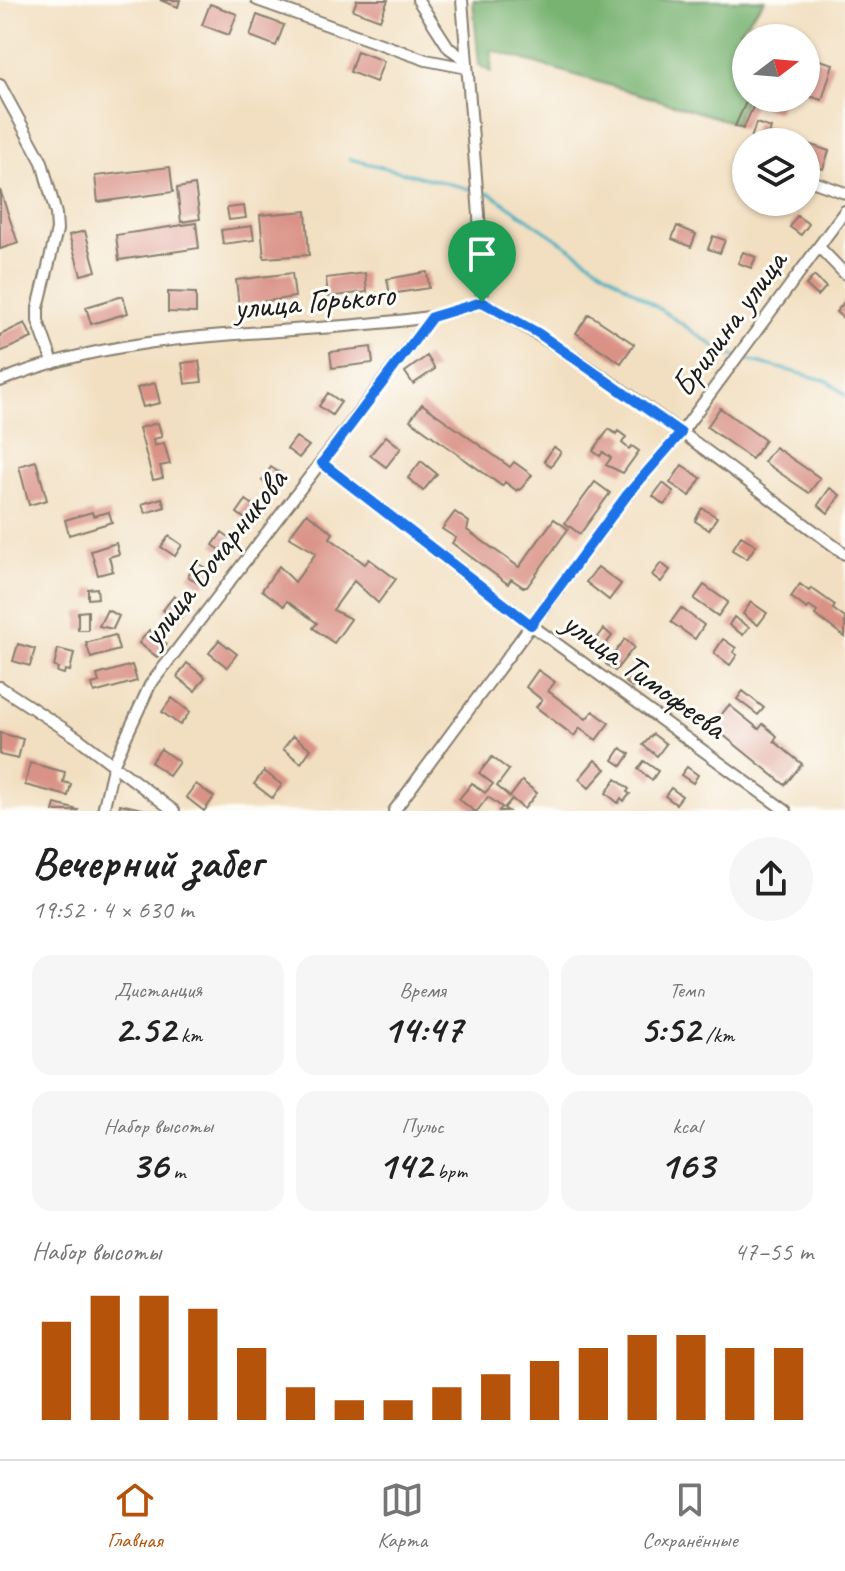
<!DOCTYPE html>
<html lang="ru">
<head>
<meta charset="utf-8">
<style>
  :root { --surface:#fff; --page:#f6f6f6; --text:#222; --muted:#767676; --line:#e0e0e0; --accent:#b45309 }
  body { margin:0; font-family:Caveat,sans-serif; background:var(--page); color:var(--text); height:100vh; display:flex; flex-direction:column; font-size:30px; white-space:nowrap }
  * { box-sizing:border-box; margin:0 }
  p { font-size:26px; color:var(--muted) }
  .icon { flex:none; width:44px; height:44px; fill:none; stroke:currentColor; stroke-width:2; stroke-linecap:round; stroke-linejoin:round }
  .map { position:relative; height:811px; overflow:hidden }
  .side { display:flex; flex-direction:column; background:var(--surface); flex:1 }
  .side>* { flex:none }
  .needle { width:52px; rotate:74deg }
  .tools { position:absolute; left:732px; top:24px; display:grid; gap:16px }
  .tools a { display:grid; place-items:center; width:88px; height:88px; border-radius:50%; background:var(--surface); box-shadow:0 2px 6px #0004; font-size:40px }
  .pin { position:absolute; display:grid; place-items:center; width:68px; height:68px; color:#fff; margin:-82px -34px; border-radius:50% 50% 50% 0; rotate:-45deg; box-shadow:0 0 8px #0007 }
  .pin .icon { rotate:45deg }
  .round { display:grid; place-items:center; flex:none; width:84px; height:84px; border-radius:42px; background:var(--page) }
  .headline { display:flex; align-items:center; justify-content:space-between; height:136px; padding:0 32px }
  h1 { font-size:44px; font-weight:800; line-height:60px }
  .figures { display:grid; grid-template-columns:repeat(3,1fr); gap:12px; height:136px; padding:8px 32px }
  .figures div { display:grid; align-content:center; border-radius:20px; background:var(--page); text-align:center }
  .figures b { font-size:40px; font-weight:800 }
  .figures small { font-size:22px; font-weight:400 }
  .figures p { font-size:22px }
  .chart { height:224px; padding:16px 32px }
  .chart p { display:flex; justify-content:space-between }
  .chart svg { width:100%; height:144px; margin-top:8px; stroke:var(--accent); stroke-width:6 }
  .tab-bar { display:flex; justify-content:space-around; align-items:center; height:112px; border-top:2px solid var(--line); background:var(--surface); font-size:22px; color:var(--muted) }
  .tab-bar a { display:grid; justify-items:center; gap:4px }
  .tab-bar .active { color:var(--accent) }
  .map>svg:first-child { display:block }
  .forest { fill:#79b372; stroke:#4a6847; stroke-width:2 }
  .lines { fill:none; stroke-linecap:round; stroke-linejoin:round }
  .stream { stroke:#41adc0; stroke-width:3 }
  .building { fill:#da9287 }
  .minor-casing { stroke:#877e6e; stroke-width:14 }
  .minor { stroke:#fff; stroke-width:10 }
  .route-casing { stroke:#fff; stroke-width:16 }
  .route { stroke:#1a73e8; stroke-width:10 }
  .labels { text-anchor:middle; stroke-width:6; stroke-linejoin:round; paint-order:stroke }
  .street-label { font-size:34px; fill:#1c1c1c; stroke:#fdfcf7 }
</style>
</head>
<body>
<div class="map">
<svg width="845" height="811" viewBox="0 0 845 811">
  <rect width="100%" height="100%" fill="#fdfcf7"/>
  <filter id="ink" filterUnits="userSpaceOnUse"><feTurbulence type="fractalNoise" baseFrequency=".0125" numOctaves="2"/><feDisplacementMap in="SourceGraphic" scale="16" xChannelSelector="R" yChannelSelector="G"/><feConvolveMatrix kernelMatrix="1 2 1 2 8 2 1 2 1" color-interpolation-filters="sRGB"/></filter>
  <filter id="wash" filterUnits="userSpaceOnUse"><feTurbulence type="fractalNoise" baseFrequency=".006" numOctaves="4" result="noise"/><feDisplacementMap in="SourceGraphic" scale="32" xChannelSelector="R" yChannelSelector="G"/><feGaussianBlur stdDeviation="1.8" result="paint"/><feColorMatrix in="noise" values="0 0 0 0 0 0 0 0 0 0 0 0 0 0 0 0 0 1.4 0 .05"/><feComposite in="paint" operator="in"/></filter>
  <g filter="url(#wash)">
    <rect width="100%" height="100%" fill="#f2dfc1"/>
    <path class="forest" d="M473,0H765L740,30L757,38H746V97L735,123L492,50L491,72L479,65Z"/>
    <g class="lines">
      <path class="stream" d="M350,159L474,190
        M482,192L491,194L726,354L828,381L845,395"/>
    </g>
    <g id="blocks">
      <path class="building" d="M160,0H180L178,7Z
        M357,0H388L380,20L353,10Z
        M210,4L237,14L229,35L202,25Z
        M257,15L284,25L276,46L250,36Z
        M357,51L384,61L376,82L350,72Z
        M816,59L833,64L822,100L806,95Z
        M767,98L782,101L778,112L763,107Z
        M746,102L754,105L743,129L735,126Z
        M756,123L771,128L767,142H750Z
        M808,144L829,151L823,169L806,163Z
        M170,167L173,192L98,202L95,176Z
        M195,185L200,219L181,222L177,188Z
        M0,190L18,243L0,249Z
        M760,202H779L771,215L757,207Z
        M244,206L246,218L229,220L227,208Z
        M306,211L309,255L264,258L260,215Z
        M797,216L809,224L801,235L790,227Z
        M196,223L199,248L119,260L116,235Z
        M252,226L254,240L223,244L221,230Z
        M677,226L696,234L691,247L672,239Z
        M85,231L96,271L81,275L69,235Z
        M713,236L725,240L720,253L708,249Z
        M743,252L756,257L751,268L738,263Z
        M427,272L429,288L390,294L387,279Z
        M292,273L295,297L239,305L236,280Z
        M365,273L367,292L328,297L326,278Z
        M814,276L826,287L818,296L806,285Z
        M168,292L196,293V313L168,312Z
        M123,296L128,313L91,324L86,307Z
        M845,301V320L836,312Z
        M589,314L634,344L621,363L576,333Z
        M25,323L32,338L0,352V335Z
        M371,347L373,363L332,368L330,352Z
        M427,356L435,369L413,384L405,372Z
        M199,361L202,382L185,384L182,363Z
        M155,383L160,403L143,407L137,388Z
        M328,393L341,402L332,415L319,406Z
        M422,404L510,467L514,462L532,475L520,490L518,489L517,491L505,482L502,486L410,420Z
        M720,408L765,440L752,459L707,427Z
        M158,423L162,437L153,439L154,446L164,443L170,464L160,466L163,478L153,480L139,428Z
        M609,429L616,434L618,431L626,437L622,443L629,449L632,446L639,451L623,473L606,465L611,458L603,452L600,456L593,451Z
        M386,436L401,448L386,467L370,455Z
        M296,437L309,446L299,458L287,449Z
        M554,447L561,452L551,466L544,461Z
        M775,447L820,478L809,493L764,462Z
        M36,461L47,500L29,505L19,466Z
        M421,461L437,474L423,491L408,478Z
        M682,465L701,478L690,496L670,483Z
        M271,467L281,474L272,487L262,481Z
        M595,482L610,493L580,534L565,523Z
        M663,483L674,492L664,505L653,496Z
        M830,488L840,495L828,513L818,505Z
        M162,498L165,507L145,513L142,504Z
        M246,500L261,510L252,524L237,513Z
        M702,508L717,517L709,530L695,521Z
        M92,512L93,516L109,512L112,522L69,535L65,520Z
        M455,512L469,522L467,530L519,567L554,519L568,529L527,587H523L511,579L508,584L452,543L456,538L442,529Z
        M307,513L333,533L330,538L365,564L369,559L396,579L378,603L354,581L333,610L351,619L334,643L313,628L317,623L287,601L284,606L262,590L279,566L295,582L316,553L289,537Z
        M222,532L237,543L229,556L213,545Z
        M169,536L182,545L175,556L161,547Z
        M741,536L756,545L747,559L732,550Z
        M116,543L119,554L109,557L113,571L98,575L91,551Z
        M198,563L213,573L203,587L188,576Z
        M661,563L670,570L661,582L652,575Z
        M598,567L621,584L609,600L586,582Z
        M800,584L809,591L811,588L835,605L833,609L845,618V637L815,615L817,612L809,606L807,609L791,597Z
        M704,585L728,602L718,616L694,599Z
        M97,588L98,598L88,599V589Z
        M174,596L189,607L178,621L163,610Z
        M751,602L767,613L758,625L743,614Z
        M681,608L704,625L695,639L671,622Z
        M107,610L119,616L113,629L99,626Z
        M88,611V630H78V612Z
        M734,617L749,627L743,635L729,625Z
        M604,629L612,636L603,648L595,641Z
        M149,630L167,644L157,657L139,643Z
        M115,635L119,650L91,658L86,643Z
        M625,639L634,647L615,671L606,664Z
        M723,639L736,648L733,652L737,655L730,665L714,653Z
        M219,640L237,654L227,667L209,653Z
        M18,644L35,649L30,666L13,661Z
        M58,649L74,653L70,671L65,670L64,674L57,672L58,668L54,667Z
        M187,663L205,677L195,691L177,677Z
        M132,665L137,681L94,693L92,684L99,682L97,675Z
        M632,668L641,675L632,687L623,680Z
        M538,670L555,682L548,691L586,719L593,711L609,723L596,740L580,728L574,736L536,707L542,700L526,687Z
        M743,691L764,708L758,715L737,699Z
        M172,698L190,712L180,725L162,712Z
        M729,705L759,729L763,724L777,736L774,741L802,764L785,785L712,726Z
        M0,733L23,739L18,759L0,755Z
        M653,734L666,744L657,756L643,745Z
        M293,736L311,749L301,763L283,749Z
        M621,748L630,754L622,766L613,760Z
        M161,749L179,762L169,776L151,762Z
        M492,757L509,770L497,786L510,797L522,781L537,793L524,809L512,799L504,808L508,811H499L502,807L488,797L477,811H474L459,799L472,783L485,793L493,784L479,773Z
        M595,760L606,769L589,788L579,779Z
        M644,761L658,771L652,780L638,769Z
        M30,763L65,772L63,782L71,784L68,796L25,785Z
        M687,767L698,775L693,783L681,775Z
        M264,771L282,785L272,798L254,784Z
        M616,779L629,789L627,792L630,794L624,801L621,798L618,803L606,793Z
        M196,784L214,797L204,811L186,797Z
        M671,788L682,796L676,804L665,796Z
        M55,804L78,810L77,811H53Z
        M120,804L147,810L146,811H119Z"/>
    </g>
  </g>
  <g filter="url(#ink)">
    <use href="#blocks" fill-opacity="0" stroke="#877e6e" stroke-width="2"/>
    <g class="lines">
      <g class="minor-casing">
        <path id="minor" d="M257,0L426,60L467,68
          M418,0L449,48L466,60
          M462,0L479,215L482,302
          M0,85L42,162L56,214L57,230L38,308V321L53,363
          M806,179L845,193
          M819,247L845,274
          M0,381C135,325 287,338 429,317C447,314 465,307 482,302C609,372 728,468 845,554
          M322,463L531,625L786,811
          M0,687L78,738L174,811
          M103,811L114,763L150,685L432,317
          M394,811L627,495L681,433L845,211"/>
      </g>
      <use href="#minor" class="minor"/>
    </g>
  </g>
  <g class="lines" filter="url(#ink)">
    <g class="route-casing">
      <path id="route" d="M482,302L538,333L681,433L627,495L531,625L322,463L432,317Z"/>
    </g>
    <use href="#route" class="route"/>
  </g>
  <g class="labels">
    <g class="street-label">
      <text transform="translate(314 300) rotate(-5)" y="12">улица Горького</text>
      <text transform="translate(728 323) rotate(-54)" y="12">Брилина улица</text>
      <text transform="translate(213 557) rotate(-52)" y="12">улица Бочарникова</text>
      <text transform="translate(645 674) rotate(36)" y="12">улица Тимофеева</text>
    </g>
  </g>
</svg>
<div class="tools">
<a><svg class="needle" viewBox="-14 -14 28 28"><path d="M0-13l5 13h-10z" fill="#e53935"/><path d="M0 13l5-13h-10z" fill="#767676"/></svg></a>
<a><svg class="icon" aria-label="layers" viewBox="0 0 24 24"><path d="M12 4l9 5-9 5-9-5zM3 14l9 5 9-5"/></svg></a>
</div>
<div class="pin" style="left:482px;top:302px;background:#1e9e55"><svg class="icon" aria-label="arrive" viewBox="0 0 24 24"><path d="M6 21V4h12l-3 4 3 4H6"/></svg></div>
</div>
<section class="side">
<div class="headline"><div><h1>Вечерний забег</h1><p>19:52 · 4 × 630 m</p></div><a class="round"><svg class="icon" aria-label="share" viewBox="0 0 24 24"><path d="M12 15V3M7 8l5-5 5 5M5 13v7h14v-7"/></svg></a></div>
<div class="figures">
<div><p>Дистанция</p><b>2.52<small> km</small></b></div>
<div><p>Время</p><b>14:47</b></div>
<div><p>Темп</p><b>5:52<small> /km</small></b></div>
</div>
<div class="figures">
<div><p>Набор высоты</p><b>36<small> m</small></b></div>
<div><p>Пульс</p><b>142<small> bpm</small></b></div>
<div><p>kcal</p><b>163</b></div>
</div>
<div class="chart"><p><span>Набор высоты</span>47–55 m</p>
<svg viewBox="0 0 160 44" preserveAspectRatio="none"><path d="M5 44V14M15 44V6M25 44V6M35 44V10M45 44V22M55 44V34M65 44V38M75 44V38M85 44V34M95 44V30M105 44V26M115 44V22M125 44V18M135 44V18M145 44V22M155 44V22"/></svg>
</div>
</section>
<nav class="tab-bar">
<a class="active"><svg class="icon" aria-label="home" viewBox="0 0 24 24"><path d="M3 11l9-7 9 7M6 9v11h12V9"/></svg>Главная</a>
<a><svg class="icon" aria-label="map" viewBox="0 0 24 24"><path d="M3 6l6-2 6 2 6-2v14l-6 2-6-2-6 2zM9 4v14M15 6v14"/></svg>Карта</a>
<a><svg class="icon" aria-label="saved" viewBox="0 0 24 24"><path d="M7 4h10v16l-5-4-5 4z"/></svg>Сохранённые</a>
</nav>
</body>
</html>
